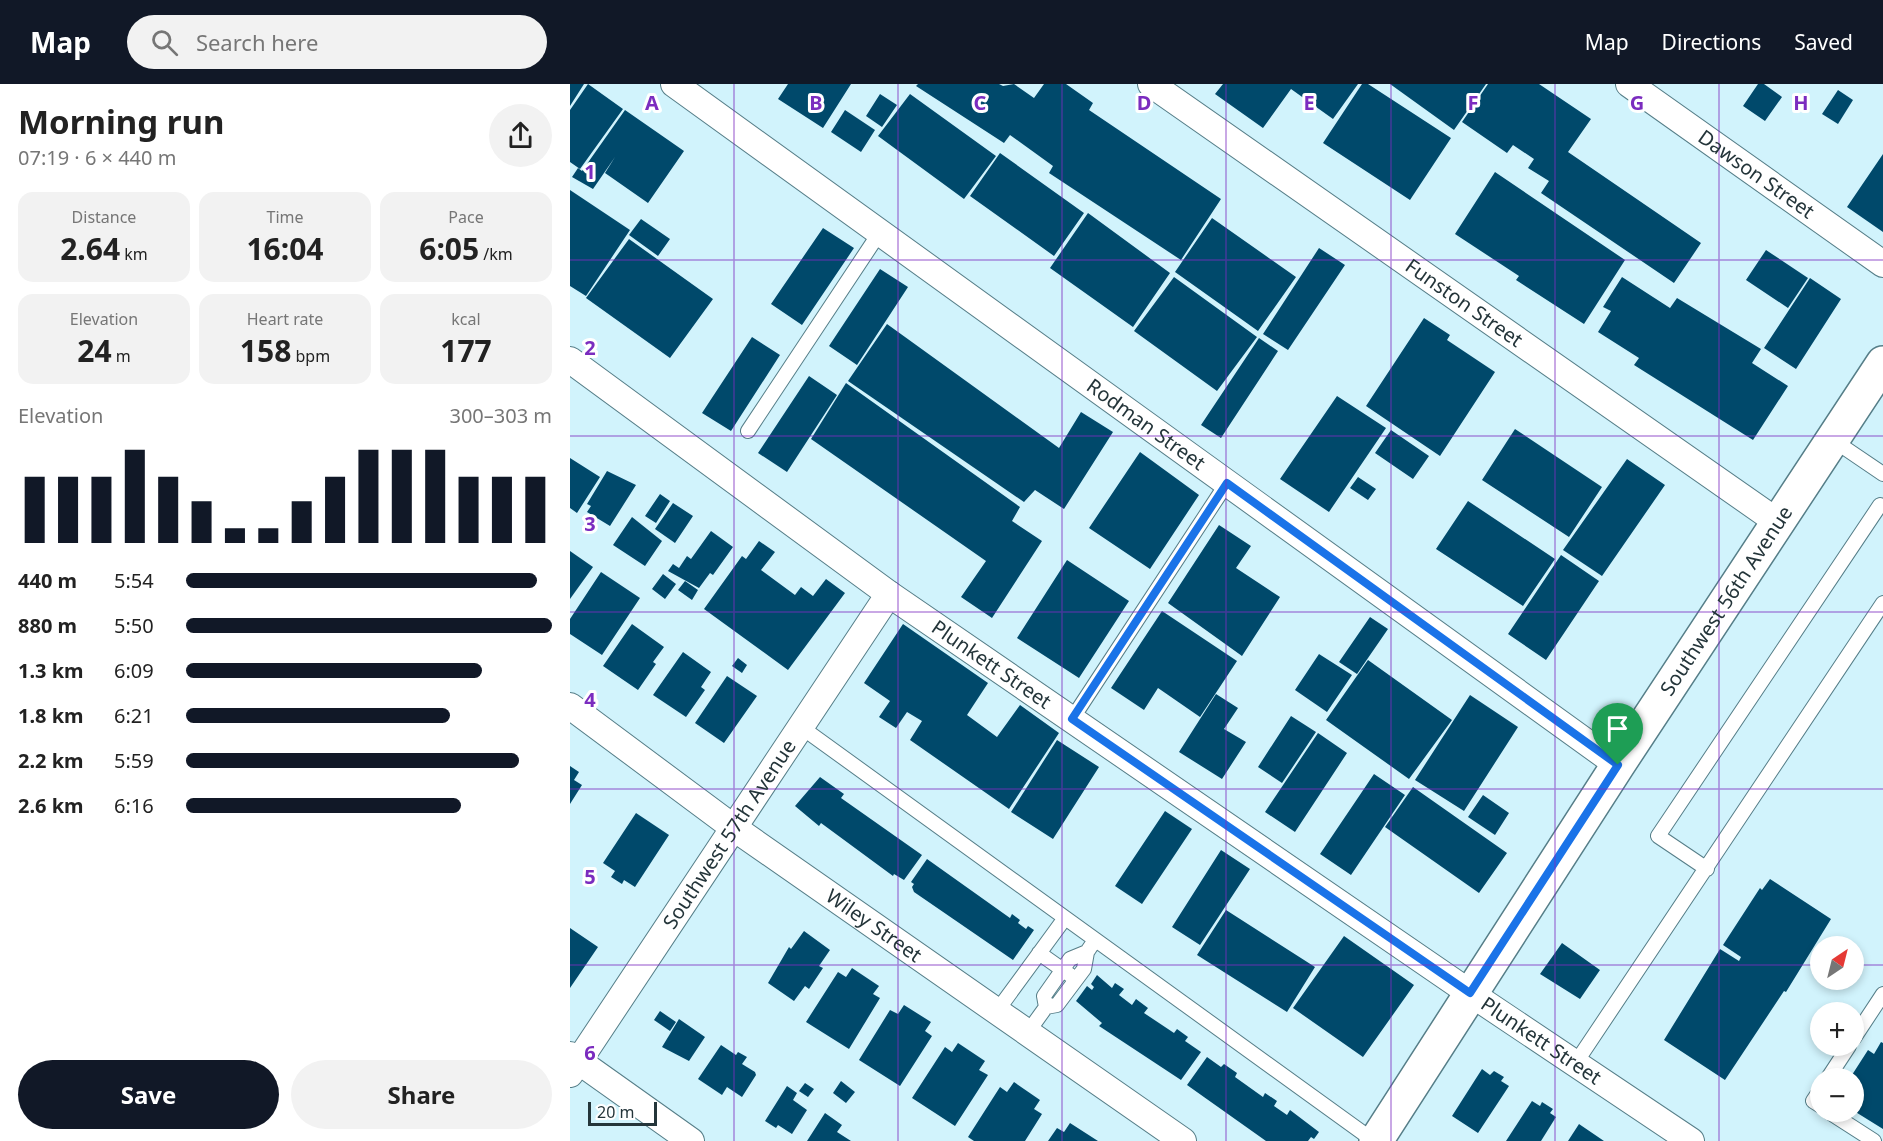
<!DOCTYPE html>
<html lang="en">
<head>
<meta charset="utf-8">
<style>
  :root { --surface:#fff; --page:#f2f2f2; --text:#222; --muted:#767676; --accent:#111827 }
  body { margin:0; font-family:"Noto Sans",sans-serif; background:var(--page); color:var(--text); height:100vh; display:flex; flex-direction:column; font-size:22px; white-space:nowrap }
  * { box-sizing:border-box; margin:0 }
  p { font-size:20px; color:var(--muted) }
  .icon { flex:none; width:33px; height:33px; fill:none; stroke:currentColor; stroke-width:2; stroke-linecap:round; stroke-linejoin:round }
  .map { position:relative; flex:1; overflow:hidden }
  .panel { display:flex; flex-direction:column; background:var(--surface); width:570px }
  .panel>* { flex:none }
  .needle { width:39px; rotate:35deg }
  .controls { position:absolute; left:1240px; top:852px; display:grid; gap:12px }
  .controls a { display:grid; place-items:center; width:54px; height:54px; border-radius:50%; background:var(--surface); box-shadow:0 3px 9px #0003; font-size:30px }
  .scale { position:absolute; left:18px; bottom:15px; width:69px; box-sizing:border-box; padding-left:6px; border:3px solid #24353a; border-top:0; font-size:16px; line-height:21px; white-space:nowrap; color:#24353a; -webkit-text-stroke:4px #fff; paint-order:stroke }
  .pin { position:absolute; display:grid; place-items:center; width:51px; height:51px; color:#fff; margin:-62px -26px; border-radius:50% 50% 50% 0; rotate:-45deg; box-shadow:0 0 6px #0007 }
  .pin .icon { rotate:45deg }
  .round { display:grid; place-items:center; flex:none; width:63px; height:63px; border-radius:32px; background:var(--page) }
  .head { display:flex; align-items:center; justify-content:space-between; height:102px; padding:0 18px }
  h1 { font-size:33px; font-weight:700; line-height:45px }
  .figures { display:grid; grid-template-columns:repeat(3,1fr); gap:9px; height:102px; padding:6px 18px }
  .figures div { display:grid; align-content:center; border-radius:15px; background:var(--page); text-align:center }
  .figures b { font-size:30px; font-weight:700 }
  .figures small { font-size:16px; font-weight:400 }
  .figures p { font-size:16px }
  .chart { height:168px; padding:12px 18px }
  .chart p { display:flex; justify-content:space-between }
  .chart svg { width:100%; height:108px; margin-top:6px; stroke:var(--accent); stroke-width:6 }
  .cta { display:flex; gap:12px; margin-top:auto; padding:12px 18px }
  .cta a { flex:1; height:69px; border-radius:36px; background:var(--accent); color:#fff; font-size:24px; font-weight:700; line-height:69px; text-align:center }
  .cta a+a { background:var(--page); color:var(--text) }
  ul { padding:0 18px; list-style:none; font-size:20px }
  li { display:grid; grid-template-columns:96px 72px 1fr; align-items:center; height:45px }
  li i { height:15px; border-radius:8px; background:var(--accent) }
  header { display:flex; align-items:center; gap:36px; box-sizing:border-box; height:84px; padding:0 30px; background:var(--accent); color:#fff }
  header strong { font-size:28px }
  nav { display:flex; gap:33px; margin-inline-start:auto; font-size:21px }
  .search { width:420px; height:54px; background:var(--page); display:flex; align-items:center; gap:15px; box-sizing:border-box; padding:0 21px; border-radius:33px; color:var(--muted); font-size:22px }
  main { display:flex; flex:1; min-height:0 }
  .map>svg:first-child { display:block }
  .building { fill:#00496b }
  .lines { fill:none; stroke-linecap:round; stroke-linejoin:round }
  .service-casing { stroke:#567e88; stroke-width:16 }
  .minor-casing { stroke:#567e88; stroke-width:28 }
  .tertiary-casing { stroke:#567e88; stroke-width:36 }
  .service { stroke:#fff; stroke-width:14 }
  .minor { stroke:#fff; stroke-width:26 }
  .tertiary { stroke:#fff; stroke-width:33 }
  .route-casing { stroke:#fff; stroke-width:12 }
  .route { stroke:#1a73e8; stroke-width:8 }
  .grid { fill:none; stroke:#7b2cbf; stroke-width:1.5; stroke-opacity:0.55 }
  .labels { text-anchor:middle; stroke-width:6; stroke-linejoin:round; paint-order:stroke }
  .street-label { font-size:20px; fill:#24353a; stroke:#fff }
  .grid-label { font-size:20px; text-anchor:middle; font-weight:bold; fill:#7b2cbf; stroke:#fff; stroke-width:6; stroke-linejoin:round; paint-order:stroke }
</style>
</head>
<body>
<header>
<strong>Map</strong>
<div class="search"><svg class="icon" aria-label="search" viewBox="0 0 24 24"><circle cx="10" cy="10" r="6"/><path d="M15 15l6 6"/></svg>Search here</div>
<nav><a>Map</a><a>Directions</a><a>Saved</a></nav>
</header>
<main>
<section class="panel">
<div class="head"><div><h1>Morning run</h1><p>07:19 · 6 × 440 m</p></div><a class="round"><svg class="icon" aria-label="share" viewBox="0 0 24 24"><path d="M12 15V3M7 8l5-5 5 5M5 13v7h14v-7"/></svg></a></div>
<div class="figures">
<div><p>Distance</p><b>2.64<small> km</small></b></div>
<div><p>Time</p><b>16:04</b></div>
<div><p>Pace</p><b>6:05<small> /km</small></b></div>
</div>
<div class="figures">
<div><p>Elevation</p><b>24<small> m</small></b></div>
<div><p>Heart rate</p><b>158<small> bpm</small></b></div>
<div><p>kcal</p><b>177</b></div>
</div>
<div class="chart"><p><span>Elevation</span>300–303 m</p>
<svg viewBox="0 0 160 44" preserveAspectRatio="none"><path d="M5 44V17M15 44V17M25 44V17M35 44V6M45 44V17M55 44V27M65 44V38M75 44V38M85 44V27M95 44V17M105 44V6M115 44V6M125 44V6M135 44V17M145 44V17M155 44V17"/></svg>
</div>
<ul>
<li><b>440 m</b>5:54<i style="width:96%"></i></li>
<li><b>880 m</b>5:50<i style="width:100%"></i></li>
<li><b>1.3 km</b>6:09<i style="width:81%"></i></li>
<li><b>1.8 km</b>6:21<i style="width:72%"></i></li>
<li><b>2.2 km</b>5:59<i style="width:91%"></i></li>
<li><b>2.6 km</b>6:16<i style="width:75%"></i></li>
</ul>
<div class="cta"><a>Save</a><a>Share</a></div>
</section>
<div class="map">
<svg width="1313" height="1057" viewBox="0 0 1313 1057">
  <rect width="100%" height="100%" fill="#d1f3fc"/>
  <path class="building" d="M0,0H14L0,22Z
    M18,0L53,25L10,85L0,78V26Z
    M218,0H281L253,44L208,15Z
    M348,0H429L433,2L444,0L464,14L474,0H496L523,19L519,26L651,115L611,176L479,89L483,82L440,51L434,59L346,2Z
    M653,0H788L763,35L721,5L693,44L645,10Z
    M792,0H798L881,54L840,116L753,59Z
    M820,0H916L884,46Z
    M918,0H969L1021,35L998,68L1131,159L1104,199L971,109L979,97L958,84L964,75L943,61L937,69L892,38Z
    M1188,0H1194L1212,13L1195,37L1173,22Z
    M1268,6L1283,16L1268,40L1252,30Z
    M310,10L327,21L312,43L296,32Z
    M340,10L426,72L394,115L308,52Z
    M55,26L114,67L78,119L35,89L45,73L23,105L2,93L8,84L12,87Z
    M275,26L305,46L291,68L261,48Z
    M430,69L514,129L484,172L400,112Z
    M1313,70V148L1277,123Z
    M925,88L1055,176L1014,240L946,196L949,192L885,150Z
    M0,106L60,146L16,212L0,202Z
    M518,129L600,189L563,243L480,184Z
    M642,134L726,193L688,247L605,188Z
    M71,135L100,155L88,172L59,151Z
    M253,144L284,164L232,241L201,220Z
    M59,155L143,215L100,274L16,214Z
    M749,164L775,181L718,266L693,250Z
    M1196,166L1238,194L1218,224L1176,196Z
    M310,185L338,203L287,281L259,262Z
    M604,193L687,253L647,307L564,247Z
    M1052,193L1100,224L1107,214L1191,265L1182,279L1218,302L1183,356L1064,281L1069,274L1028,248L1041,227L1033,223Z
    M1240,194L1271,215L1226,285L1194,264Z
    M854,234L880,251L877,256L925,288L870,372L796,322Z
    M317,240L489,364L511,328L543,348L494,425L465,406L454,418L278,297Z
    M182,253L210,271L161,347L132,329Z
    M689,254L708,267L651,354L631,341Z
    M239,292L267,311L217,388L188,369Z
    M276,299L450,423L442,437L472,457L422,534L391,513L416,477L241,355Z
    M767,312L816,344L759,428L710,395Z
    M945,345L1032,403L999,453L912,396Z
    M821,346L859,372L843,395L805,369Z
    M570,368L629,411L580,485L519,444Z
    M0,374L30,393L7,429L0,424Z
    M1057,375L1095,401L1032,492L993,466Z
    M37,387L66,401L40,442L17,428L21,422L17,420Z
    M788,393L806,405L798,416L780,404Z
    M90,410L100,417L86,439L75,432Z
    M898,417L985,475L953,522L866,465Z
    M103,419L123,432L105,459L85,445Z
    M62,433L92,457L75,482L43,461Z
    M649,441L681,462L666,484L710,513L672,572L598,519Z
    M141,447L163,463L143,491L140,489L129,504L98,487L103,480L109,484L117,472L121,475Z
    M189,457L205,468L191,486L225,511L231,503L243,512L256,495L275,509L218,586L134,525L172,472L176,475Z
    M0,467L23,483L0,515Z
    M991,471L1029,497L976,576L938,550Z
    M497,476L559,517L509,594L447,554Z
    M31,488L70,514L32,571L0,550V535Z
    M93,490L106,500L95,515L82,505Z
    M115,497L128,506L122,516L108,506Z
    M592,527L667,577L630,633L588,604L574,626L541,604Z
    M800,533L818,545L787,590L769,578Z
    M62,540L94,563L83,578L86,580L68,606L33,582Z
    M333,540L418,599L397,631L427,653L450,621L489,649L439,725L340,656L352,637L337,628L326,644L309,633L320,617L294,599Z
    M113,568L141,588L131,603L135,606L116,633L83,611Z
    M749,570L782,591L757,628L725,606Z
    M168,574L177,581L172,589L162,582Z
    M798,576L882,636L839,695L756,636Z
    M157,592L187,612L154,659L125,639Z
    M646,610L668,624L654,645L676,658L652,695L609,668Z
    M900,611L948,643L894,727L845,696Z
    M721,632L746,648L712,699L688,683Z
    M748,649L777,669L725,748L695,728Z
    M487,656L529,683L483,755L441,728Z
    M0,682L9,688L4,696L12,701L0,720Z
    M804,690L835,711L781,791L750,770Z
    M250,693L274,710L271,714L352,771L334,796L324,790L323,792L251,739L249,742L225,722Z
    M843,703L937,769L909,809L815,743Z
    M913,711L939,729L925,751L898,733Z
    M595,727L622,745L572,820L545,802Z
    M66,729L99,751L65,803L54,796L52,800L41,793L45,787L33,779Z
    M651,766L680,785L630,861L602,843Z
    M357,775L440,834L442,830L450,836L448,839L456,845L458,842L464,846L443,876L344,808L342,803L344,800L341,798Z
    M1200,795L1261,835L1216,908L1214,907L1155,996L1094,956L1150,865L1169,877L1171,873L1153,861L1190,804L1192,806Z
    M656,826L745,883L717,928L627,871Z
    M0,844L28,863L0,904Z
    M234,847L260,866L249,882L253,884L239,905L235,902L224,917L198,899L219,863L221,865Z
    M774,852L844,901L793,973L723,924Z
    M992,859L1030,886L1010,915L970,890Z
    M282,884L309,902L303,910L310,914L279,965L236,938L268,888L276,893Z
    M527,891L542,904L545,899L554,905L549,911L562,921L566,915L578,924L574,929L604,949L607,945L618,953L615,957L631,968L611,996L529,942L532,939L506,917L517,902L522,906L524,903L521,900Z
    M334,921L361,938L355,947L362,952L330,1002L289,976L320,926L328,930Z
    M90,927L106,938L100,947L84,936Z
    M109,935L135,953L119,977L92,963Z
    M1311,958L1313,959V1045L1284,1027V994H1280L1298,966L1304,970Z
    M388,959L415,977L409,986L418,991L385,1042L342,1014L375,963L382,968Z
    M151,961L166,971L168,968L177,973L172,980L185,988L186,991L172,1013L157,1003L152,1011L128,995Z
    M637,973L651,983L654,980L667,989L665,993L693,1013L695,1009L707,1017L704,1022L717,1031L720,1026L749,1048L744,1055L741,1053L738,1057H696L617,1001Z
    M912,985L920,991L924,987L934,993L931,997L939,1002L908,1049L882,1032Z
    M271,997L285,1008L276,1019L263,1009Z
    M444,998L470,1016L464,1025L472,1030L455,1057H404L398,1053L430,1003L437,1008Z
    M235,999L244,1005L238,1013L229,1007Z
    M217,1002L227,1009L223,1016L237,1026L222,1050L208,1041L206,1044L195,1037Z
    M962,1017L970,1022L972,1018L983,1025L980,1029L986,1033L971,1057H936Z
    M255,1029L272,1041L267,1048L281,1057H237Z
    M500,1039L528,1057H478L487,1044L494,1048Z
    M1009,1040L1034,1057H998Z"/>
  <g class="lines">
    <g class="service-casing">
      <path id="service" d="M178,347L310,148
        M1263,356L1313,390
        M502,635L657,399
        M231,643L804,1057
        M1137,785L1088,752L1310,421
        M469,869L500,891
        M476,923L474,912L500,875L517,868
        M427,927L495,834
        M458,948L476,923L487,921L514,885L517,868L525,856
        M1284,954L1313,910
        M1005,980L1313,519
        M1258,994L1279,962
        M1251,1005L1243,1017L1251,1022
        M1259,1028L1304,1057"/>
    </g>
    <g class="minor-casing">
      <g id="minor">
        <path id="s1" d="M104,0L1048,681"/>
        <path id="s2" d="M581,0L1209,439"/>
        <path id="s3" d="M1059,0L1313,180"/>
        <path id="s4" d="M0,276L319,510L900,909L1121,1057"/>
        <path id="s5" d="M0,622L164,744L613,1057"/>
        <path d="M0,971L121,1057"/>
        <path id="s6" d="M0,990L319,510"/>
      </g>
    </g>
    <g class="tertiary-casing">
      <g id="tertiary">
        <path id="s7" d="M806,1057L1048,681L1313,279"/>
      </g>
    </g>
    <use href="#service" class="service"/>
    <use href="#minor" class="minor"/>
    <use href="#tertiary" class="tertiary"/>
  </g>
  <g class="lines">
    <g class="route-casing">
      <path id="route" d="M657,399L1048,681L900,909L502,635Z"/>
    </g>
    <use href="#route" class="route"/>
  </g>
  <path class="grid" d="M164,0V1057M328,0V1057M492,0V1057M656,0V1057M821,0V1057M985,0V1057M1149,0V1057M0,176H1313M0,352H1313M0,528H1313M0,705H1313M0,881H1251M1284,881H1313"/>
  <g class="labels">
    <g class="street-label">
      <text dy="7" stroke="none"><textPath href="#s3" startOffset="156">Dawson Street</textPath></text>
      <text dy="7" stroke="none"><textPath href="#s2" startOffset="382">Funston Street</textPath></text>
      <text dy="7" stroke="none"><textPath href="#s1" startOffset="582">Rodman Street</textPath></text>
      <text dy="7" stroke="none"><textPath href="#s7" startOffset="644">Southwest 56th Avenue</textPath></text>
      <text dy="7" stroke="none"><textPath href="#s4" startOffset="520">Plunkett Street</textPath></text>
      <text dy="7" stroke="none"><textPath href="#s6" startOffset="288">Southwest 57th Avenue</textPath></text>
      <text dy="7" stroke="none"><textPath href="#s5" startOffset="375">Wiley Street</textPath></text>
      <text dy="7" stroke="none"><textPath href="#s4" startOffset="1186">Plunkett Street</textPath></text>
    </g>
  </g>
  <g class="grid-label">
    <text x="82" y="26">A</text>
    <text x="246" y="26">B</text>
    <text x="410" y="26">C</text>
    <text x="574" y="26">D</text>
    <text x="739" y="26">E</text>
    <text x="903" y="26">F</text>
    <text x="1067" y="26">G</text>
    <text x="1231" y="26">H</text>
    <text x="20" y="95">1</text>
    <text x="20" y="271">2</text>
    <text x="20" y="447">3</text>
    <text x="20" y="623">4</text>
    <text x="20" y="800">5</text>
    <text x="20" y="976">6</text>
  </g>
</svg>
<div class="controls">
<a><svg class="needle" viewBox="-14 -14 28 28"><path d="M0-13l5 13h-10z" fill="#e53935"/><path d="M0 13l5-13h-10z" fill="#767676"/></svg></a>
<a>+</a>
<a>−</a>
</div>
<div class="scale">20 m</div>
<div class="pin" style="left:1048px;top:681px;background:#1e9e55"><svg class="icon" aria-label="arrive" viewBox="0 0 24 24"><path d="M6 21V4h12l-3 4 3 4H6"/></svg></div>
</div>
</main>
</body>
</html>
